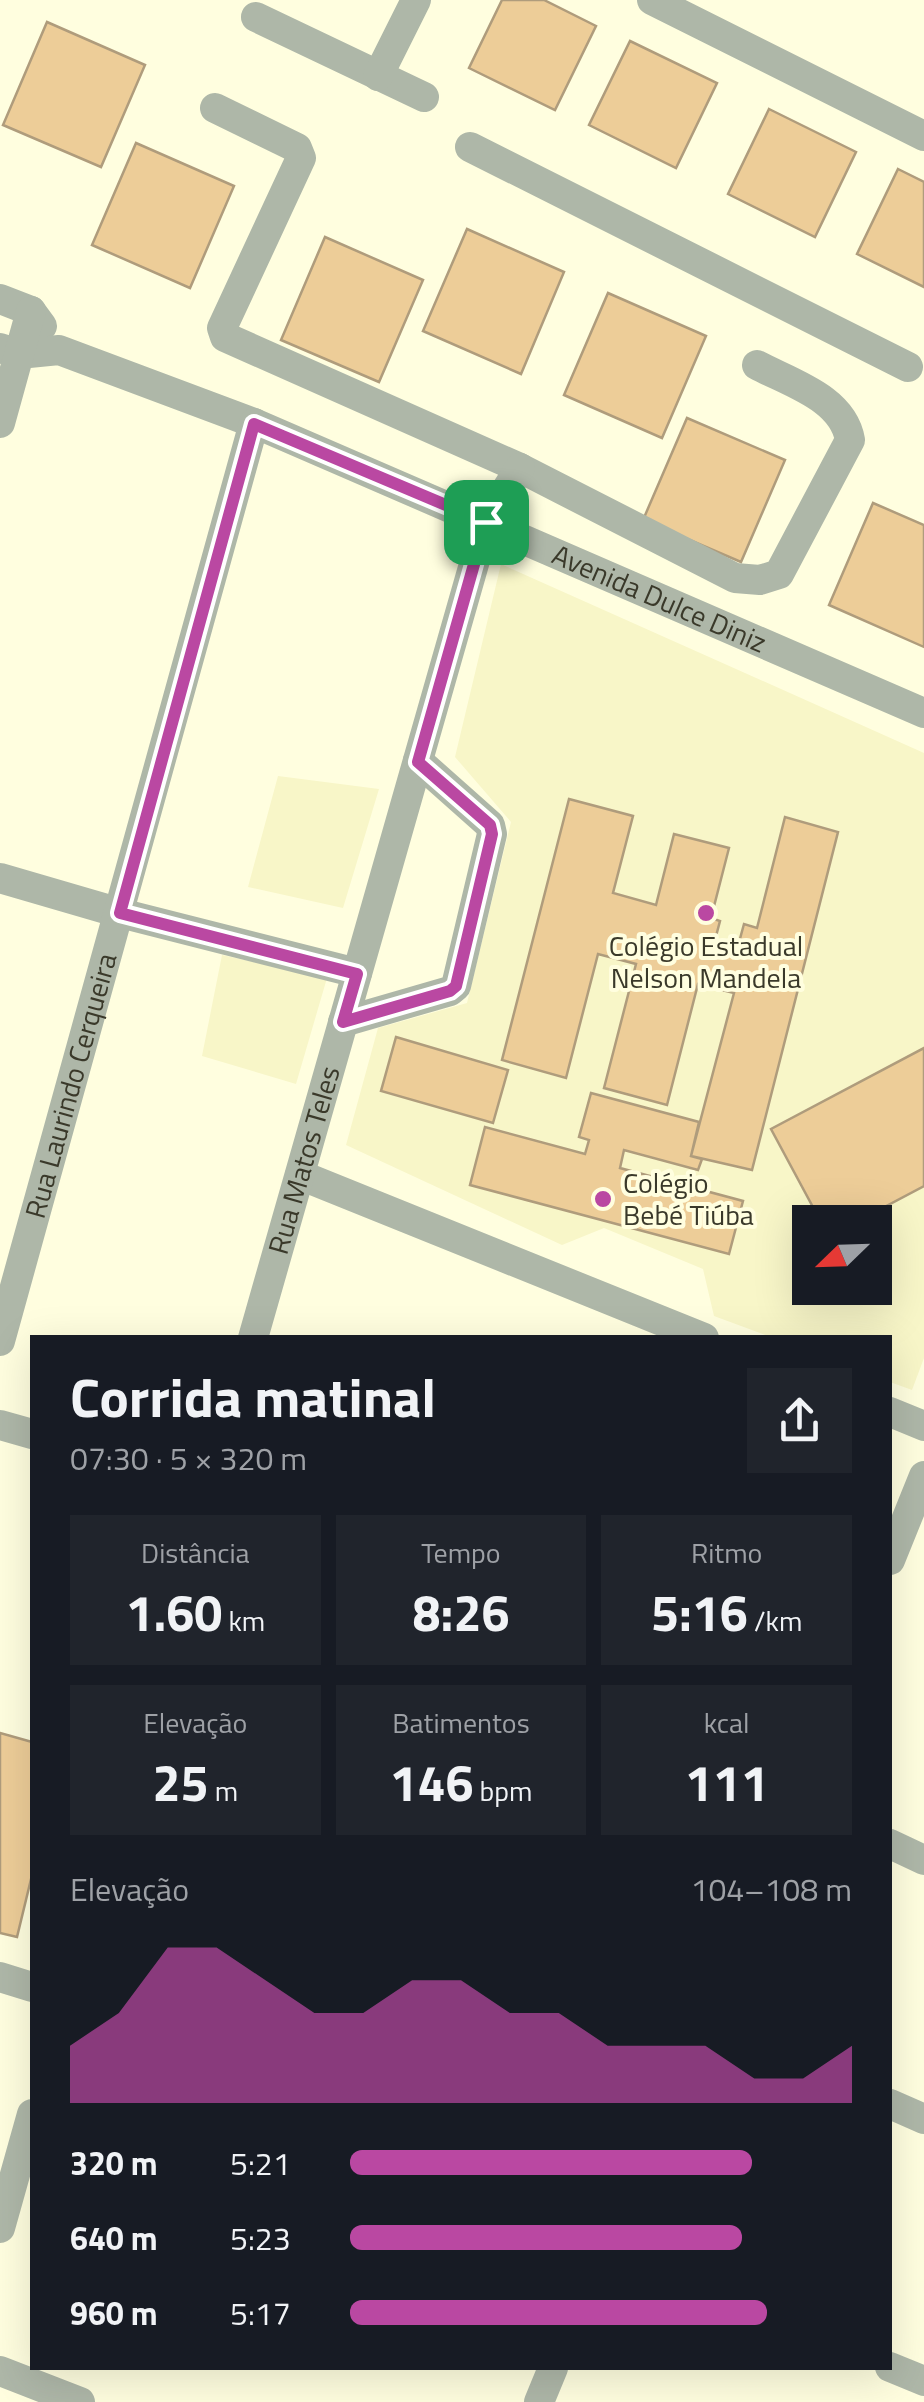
<!DOCTYPE html>
<html lang="pt">
<head>
<meta charset="utf-8">
<style>
  :root { --surface:#171b24; --page:#20242c; --text:#f1f3f6; --muted:#9ea1a6; --accent:#ba48a2 }
  body { margin:0; font-family:"Titillium Web",sans-serif; background:var(--page); color:var(--text); height:100vh; display:flex; flex-direction:column; font-size:38px; white-space:nowrap }
  * { box-sizing:border-box; margin:0 }
  p { font-size:32px; color:var(--muted) }
  .icon { flex:none; width:55px; height:55px; fill:none; stroke:currentColor; stroke-width:2; stroke-linecap:round; stroke-linejoin:round }
  .map { position:relative; flex:1; overflow:hidden }
  .details { position:absolute; left:30px; top:1335px; width:862px; height:1035px; display:flex; flex-direction:column; background:var(--surface); border-radius:0px; box-shadow:0 10px 40px #0002 }
  .details>* { flex:none }
  .needle { width:65px; rotate:247deg }
  .tools { position:absolute; left:792px; top:1205px; display:grid; gap:20px }
  .tools a { display:grid; place-items:center; width:100px; height:100px; border-radius:0px; background:var(--surface); box-shadow:0 10px 40px #0002; font-size:50px }
  .pin { position:absolute; display:grid; place-items:center; width:85px; height:85px; color:#fff; margin:-42px; border-radius:20px; box-shadow:0 5px 15px #0006 }
  .round { display:grid; place-items:center; flex:none; width:105px; height:105px; border-radius:0px; background:var(--page) }
  .head { display:flex; align-items:center; justify-content:space-between; height:170px; padding:0 40px }
  h1 { font-size:55px; font-weight:700; line-height:75px }
  .stats { display:grid; grid-template-columns:repeat(3,1fr); gap:15px; height:170px; padding:10px 40px }
  .stats div { display:grid; align-content:center; border-radius:0px; background:var(--page); text-align:center }
  .stats b { font-size:50px; font-weight:700 }
  .stats small { font-size:28px; font-weight:400 }
  .stats p { font-size:28px }
  .chart { height:280px; padding:20px 40px }
  .chart p { display:flex; justify-content:space-between }
  .chart svg { width:100%; height:180px; margin-top:10px; fill:var(--accent); opacity:.7 }
  ul { padding:0 40px; list-style:none; font-size:32px }
  li { display:grid; grid-template-columns:160px 120px 1fr; align-items:center; height:75px }
  li i { height:25px; border-radius:12px; background:var(--accent) }
  .map>svg:first-child { display:block }
  .built { fill:#f8f6c8; fill-rule:evenodd }
  .building { fill:#edcd98; stroke:#af9c7c; stroke-width:2.5 }
  .lines { fill:none; stroke-linecap:round; stroke-linejoin:round }
  .minor { stroke:#aeb7a8; stroke-width:30 }
  .route-casing { stroke:#fff; stroke-width:20 }
  .route { stroke:#ba48a2; stroke-width:12 }
  .poi-dot { fill:#ba48a2; stroke:#fffedf; stroke-width:4 }
  .labels { text-anchor:middle; stroke-width:8; stroke-linejoin:round; paint-order:stroke }
  .street-label { font-size:28px; fill:#3a392a; stroke:#fffedf }
  .poi-label { font-size:28px; fill:#3a392a; stroke:#fffedf }
</style>
</head>
<body>
<div class="map">
<svg width="924" height="2402" viewBox="0 0 924 2402">
  <rect width="100%" height="100%" fill="#fffedf"/>
  <path class="built" d="M501,564L924,753V1358L912,1390L890,1382V1338L771,1337L714,1316L703,1269L604,1228L562,1245L346,1145L378,1028L467,1003L511,822L455,757ZM810,1222H875V1288H810Z
    M278,776L379,789L343,908L248,887Z
    M222,955L327,978L296,1084L202,1056Z"/>
  <path class="building" d="M502,0H544L596,26L555,110L469,68Z
    M47,22L145,65L101,167L3,125Z
    M630,41L717,83L676,168L589,125Z
    M769,109L856,152L815,237L728,194Z
    M136,143L234,186L190,288L92,245Z
    M898,169L924,182V287L857,254Z
    M467,229L564,272L521,374L423,331Z
    M325,237L423,280L379,382L281,340Z
    M608,293L706,336L662,438L564,395Z
    M687,418L785,460L741,562L643,520Z
    M873,503L924,525V647L829,605Z
    M569,799L633,816L613,893L656,905L674,834L729,848L711,918L720,921L715,940L738,946L744,924L757,928L785,817L838,832L752,1170L691,1156L734,993L698,984L667,1105L604,1088L636,964L598,954L566,1078L502,1060Z
    M396,1037L508,1070L493,1123L381,1091Z
    M924,1048V1186L856,1222H821L771,1129Z
    M591,1093L699,1122L691,1156L702,1159L698,1170L624,1150L620,1168L743,1201L729,1254L470,1185L485,1127L585,1154L589,1140L579,1137Z
    M0,1733L32,1742V1875L17,1937L0,1933Z"/>
  <g class="lines">
    <g class="minor">
      <path d="M652,0L924,136"/>
      <path d="M256,17L424,97"/>
      <path d="M378,76L416,0"/>
      <path d="M215,108L297,148L301,158L222,328L225,337L520,468L735,578L760,580L779,574L850,440C843,398 791,383 757,365"/>
      <path d="M470,147L908,367"/>
      <path d="M0,299L31,311L42,326"/>
      <path id="s1" d="M0,348L19,354L59,350L254,423L924,713"/>
      <path d="M0,423L31,311"/>
      <path d="M0,878L120,913L357,973"/>
      <path d="M343,1022L450,991L456,986L492,834L490,825L418,761"/>
      <path d="M300,1175L704,1338"/>
      <path id="s2" d="M253,1338L486,522L520,468"/>
      <path id="s3" d="M0,1341L254,423"/>
      <path d="M890,1412L924,1426"/>
      <path d="M0,1425L32,1434"/>
      <path d="M890,1560L924,1476"/>
      <path d="M890,1844L924,1860"/>
      <path d="M0,1977L32,1987"/>
      <path d="M890,2104L924,2119"/>
      <path d="M0,2228L32,2114"/>
      <path d="M890,2367L924,2381"/>
      <path d="M0,2371L80,2402"/>
      <path d="M539,2402L553,2368"/>
    </g>
  </g>
  <g class="lines">
    <g class="route-casing">
      <path id="route" d="M254,424L486,522L418,762L490,825L492,834L456,986L450,991L343,1022L357,974L120,913Z"/>
    </g>
    <use href="#route" class="route"/>
  </g>
  <g class="poi-dot">
    <circle cx="706" cy="913" r="10"/>
    <circle cx="603" cy="1199" r="10"/>
  </g>
  <g class="labels">
    <g class="street-label">
      <text dy="10" stroke="none"><textPath href="#s1" startOffset="710">Avenida Dulce Diniz</textPath></text>
      <text dy="10" stroke="none"><textPath href="#s3" startOffset="265">Rua Laurindo Cerqueira</textPath></text>
      <text dy="10" stroke="none"><textPath href="#s2" startOffset="185">Rua Matos Teles</textPath></text>
    </g>
    <g class="poi-label">
      <text x="706" y="956">Colégio Estadual<tspan x="706" dy="32">Nelson Mandela</tspan></text>
      <text x="623" y="1193" text-anchor="start">Colégio<tspan x="623" dy="32">Bebé Tiúba</tspan></text>
    </g>
  </g>
</svg>
<div class="tools">
<a><svg class="needle" viewBox="-14 -14 28 28"><path d="M0-13l5 13h-10z" fill="#e53935"/><path d="M0 13l5-13h-10z" fill="#9ea1a6"/></svg></a>
</div>
<div class="pin" style="left:486px;top:522px;background:#1e9e55"><svg class="icon" aria-label="arrive" viewBox="0 0 24 24"><path d="M6 21V4h12l-3 4 3 4H6"/></svg></div>
<section class="details">
<div class="head"><div><h1>Corrida matinal</h1><p>07:30 · 5 × 320 m</p></div><a class="round"><svg class="icon" aria-label="share" viewBox="0 0 24 24"><path d="M12 15V3M7 8l5-5 5 5M5 13v7h14v-7"/></svg></a></div>
<div class="stats">
<div><p>Distância</p><b>1.60<small> km</small></b></div>
<div><p>Tempo</p><b>8:26</b></div>
<div><p>Ritmo</p><b>5:16<small> /km</small></b></div>
</div>
<div class="stats">
<div><p>Elevação</p><b>25<small> m</small></b></div>
<div><p>Batimentos</p><b>146<small> bpm</small></b></div>
<div><p>kcal</p><b>111</b></div>
</div>
<div class="chart"><p><span>Elevação</span>104–108 m</p>
<svg viewBox="0 0 160 44" preserveAspectRatio="none"><path d="M0 44V30L10 22L20 6L30 6L40 14L50 22L60 22L70 14L80 14L90 22L100 22L110 30L120 30L130 30L140 38L150 38L160 30V44z"/></svg>
</div>
<ul>
<li><b>320 m</b>5:21<i style="width:80%"></i></li>
<li><b>640 m</b>5:23<i style="width:78%"></i></li>
<li><b>960 m</b>5:17<i style="width:83%"></i></li>
</ul>
</section>
</div>
</body>
</html>
